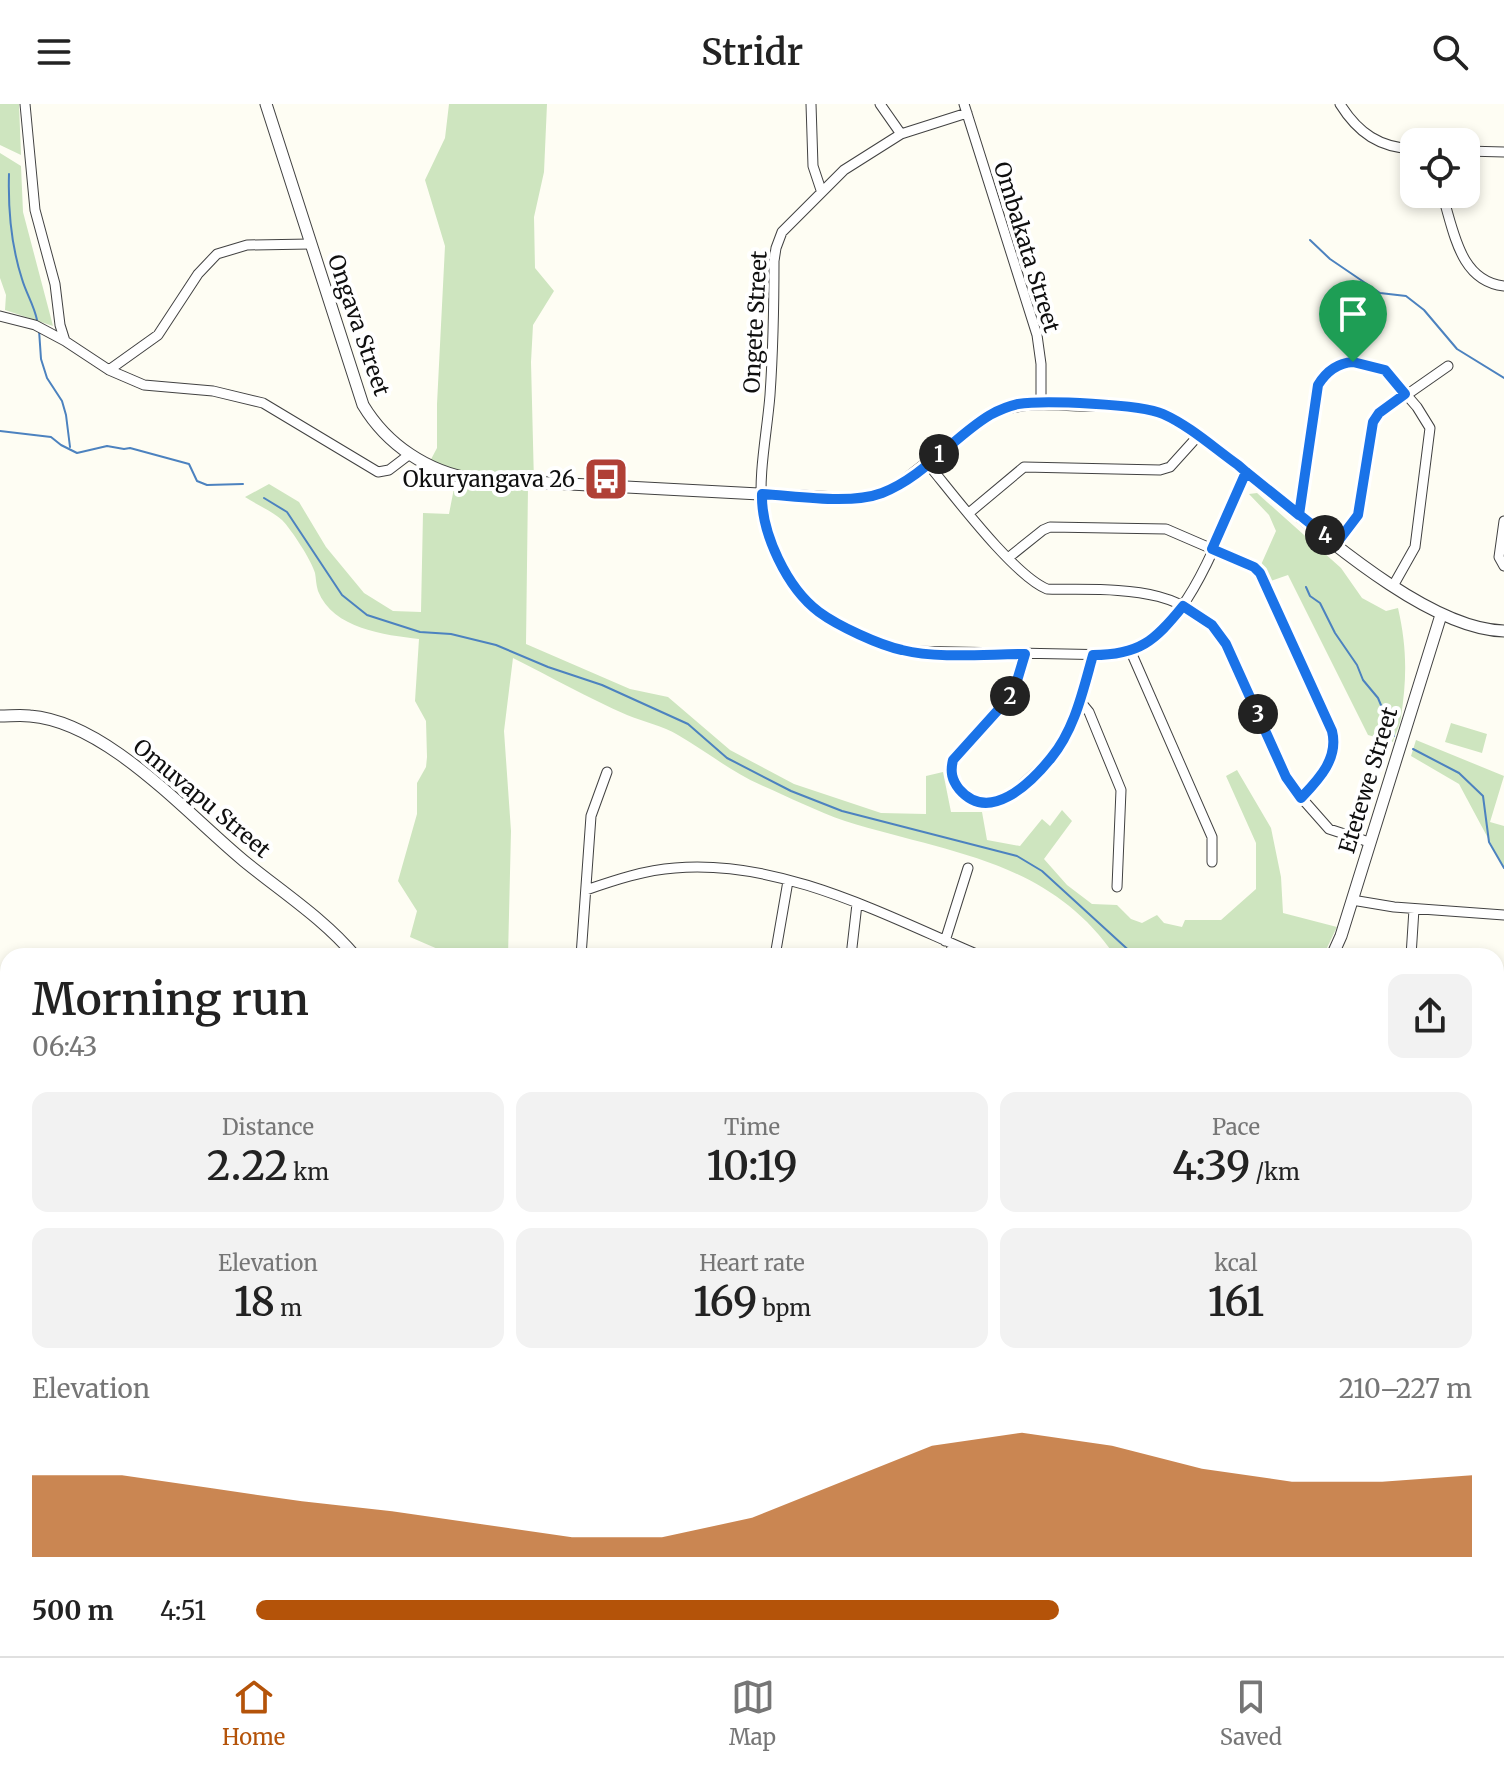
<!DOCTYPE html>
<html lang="en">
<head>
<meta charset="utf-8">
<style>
  :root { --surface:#fff; --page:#f2f2f2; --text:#222; --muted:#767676; --line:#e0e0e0; --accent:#b45309 }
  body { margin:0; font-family:Merriweather,serif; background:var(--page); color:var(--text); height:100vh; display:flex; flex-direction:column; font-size:30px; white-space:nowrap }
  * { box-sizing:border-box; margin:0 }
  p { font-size:26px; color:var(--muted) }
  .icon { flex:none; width:44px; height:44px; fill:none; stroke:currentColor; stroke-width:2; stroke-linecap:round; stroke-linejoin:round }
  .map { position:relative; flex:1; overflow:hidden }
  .side { position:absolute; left:0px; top:844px; width:1504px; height:708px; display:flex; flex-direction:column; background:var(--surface); border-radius:24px 24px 0 0; box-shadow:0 4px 12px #0003 }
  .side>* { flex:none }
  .tools { position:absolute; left:1400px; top:24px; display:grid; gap:16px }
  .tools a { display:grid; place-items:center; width:80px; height:80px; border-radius:16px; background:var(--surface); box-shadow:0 4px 12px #0003; font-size:40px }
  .pin { position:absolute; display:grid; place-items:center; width:68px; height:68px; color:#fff; margin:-82px -34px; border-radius:50% 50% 50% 0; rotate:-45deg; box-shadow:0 0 8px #0007 }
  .pin .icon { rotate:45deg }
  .km { position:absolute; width:40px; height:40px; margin:-20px; border-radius:50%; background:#222; color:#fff; font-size:22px; line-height:40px; text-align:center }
  .round { display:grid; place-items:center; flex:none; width:84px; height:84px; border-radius:16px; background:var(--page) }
  .summary { display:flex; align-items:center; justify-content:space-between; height:136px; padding:0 32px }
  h1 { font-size:44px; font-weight:600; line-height:60px }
  .metrics { display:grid; grid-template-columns:repeat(3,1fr); gap:12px; height:136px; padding:8px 32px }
  .metrics div { display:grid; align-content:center; border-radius:16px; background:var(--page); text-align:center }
  .metrics b { font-size:40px; font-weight:600 }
  .metrics small { font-size:22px; font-weight:400 }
  .metrics p { font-size:22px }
  .chart { height:224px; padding:16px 32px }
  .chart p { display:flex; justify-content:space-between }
  .chart svg { width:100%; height:144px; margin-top:8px; fill:var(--accent); opacity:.7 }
  ul { padding:0 32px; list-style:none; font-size:26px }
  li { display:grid; grid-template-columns:128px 96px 1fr; align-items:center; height:60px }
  li i { height:20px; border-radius:10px; background:var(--accent) }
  header { display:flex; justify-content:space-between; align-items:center; height:104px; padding:0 32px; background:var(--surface); font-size:36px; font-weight:600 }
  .dock { display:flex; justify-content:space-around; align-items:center; height:112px; border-top:2px solid var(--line); background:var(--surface); font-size:22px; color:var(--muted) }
  .dock a { display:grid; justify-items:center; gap:4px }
  .dock .current { color:var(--accent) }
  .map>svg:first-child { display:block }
  .green { fill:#cee5bf }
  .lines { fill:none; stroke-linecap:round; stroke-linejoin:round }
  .stream { stroke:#4c82bf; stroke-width:2 }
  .minor-casing { stroke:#424242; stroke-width:11 }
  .tertiary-casing { stroke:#424242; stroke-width:13 }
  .minor { stroke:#fff; stroke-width:9 }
  .tertiary { stroke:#fff; stroke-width:11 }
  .route-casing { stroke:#fff; stroke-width:16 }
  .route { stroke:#1a73e8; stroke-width:10 }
  .labels { text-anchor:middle; stroke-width:8; stroke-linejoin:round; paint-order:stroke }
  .street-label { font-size:22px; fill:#0f0f0f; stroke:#fff }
  .poi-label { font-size:22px; fill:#0f0f0f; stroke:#fff; text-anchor:end }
</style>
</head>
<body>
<header><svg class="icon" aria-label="menu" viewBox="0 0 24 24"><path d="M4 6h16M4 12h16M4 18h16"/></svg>Stridr<svg class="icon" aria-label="search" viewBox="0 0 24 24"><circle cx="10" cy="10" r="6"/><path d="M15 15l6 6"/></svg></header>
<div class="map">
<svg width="1504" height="1552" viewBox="0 0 1504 1552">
  <rect width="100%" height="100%" fill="#fefdf3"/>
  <path class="green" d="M0,0H19L21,51L0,41Z
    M449,0H547L544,68L534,113L535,164L554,187L533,221L531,258L534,379L473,375L428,361L437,344V300L445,142L425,76L445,34Z
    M0,49L21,62L23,108L53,222L5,206L6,191L0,174Z
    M455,379L528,383L526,540L630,585L668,593L730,646L794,680L881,709L926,710V672L943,668L951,708H982L987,736L1020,742L1042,715L1050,722L1062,706L1072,717L1044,755L1067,781L1092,800L1117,801L1131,815L1142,819L1157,811L1164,819L1182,823L1185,816H1221L1256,785V739L1226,672L1237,666L1271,724L1281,773L1283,809L1337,823L1323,852H1115C1049,755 947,749 845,717C816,707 789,693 761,681C731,668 706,647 678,631C663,622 644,618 627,611C588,594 551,573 513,554L504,627L511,727L508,852H454L410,833L417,807L398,777L417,710V679L426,663L427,653L426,617L415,597L419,535C385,531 333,525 318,487C316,481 316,474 315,469C312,457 291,425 282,416C272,407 257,401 245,393L269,380L299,398L326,443L364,489L393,507L421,508L423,409L449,410Z
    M1257,389L1341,464L1362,494L1386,507L1398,504C1407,543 1407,574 1401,613C1400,622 1395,630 1393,638L1368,631L1288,471L1268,478L1260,463L1276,427L1269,411L1249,390Z
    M1451,619L1487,630L1482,649L1445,638Z
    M1416,636L1504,672L1490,718L1504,722V764L1459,680L1411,652Z
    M1497,1470L1504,1496V1552H1312L1311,1544H1496Z
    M380,1544H506V1552H368Z"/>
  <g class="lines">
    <path class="stream" d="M9,70C8,105 11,141 22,175C26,189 34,201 37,216
      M1310,136L1330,155L1380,189L1406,192L1424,206L1457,245L1504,274
      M39,226L41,255L47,274L62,297L66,311L70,343
      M0,327L51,333L61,341L77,349L107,342L124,345L130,344L189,360L197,377L207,381L243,380
      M264,394L287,408L342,491L367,511L420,528L451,530L496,541L548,563L602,581L688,620L727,654L791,687L842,707L1017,752L1042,767L1135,852
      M1306,483L1310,492L1320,499L1335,529L1357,561L1363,576L1378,594L1394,632
      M1413,645L1459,669L1483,692L1489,738L1504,764
      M1496,881L1504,879
      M383,1552L400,1544"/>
    <g class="minor-casing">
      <path id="minor" d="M25,0L35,106L55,180L60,221L65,237L109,266L144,281L213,287L263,299L378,368L389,366L410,350
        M811,0L813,62L821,86
        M880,0L901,30
        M964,0L1037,231L1041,260V299
        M1340,0C1358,29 1380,44 1414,45
        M967,9L901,30L844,66L782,128L776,144L774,157C774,202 773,247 770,291C767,329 758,370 762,407C765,439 793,485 817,506C837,523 881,541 906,547L1114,551C1185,544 1221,424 1246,368
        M1466,47L1504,48
        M1442,90C1454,126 1459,177 1504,182
        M0,212L35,221L65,237
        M109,266L158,231L198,170L217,150L247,141L310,140
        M927,359C953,390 1013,471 1047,485C1114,487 1183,477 1226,540L1291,682L1329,725L1369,738
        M969,409L1024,363L1160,366L1170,363L1198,332
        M1299,411L1318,281L1323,272L1345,259L1353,258L1377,263L1385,266L1417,303L1430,324L1415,443L1393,482
        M1504,417L1499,453L1504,462
        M1336,440L1358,411L1370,326L1375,313L1448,262
        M1008,454L1043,426L1050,423L1166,425L1254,463L1260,469L1334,635C1332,661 1318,676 1301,694
        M1131,548L1212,733V758
        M1025,550L1012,588L953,656C944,689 982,707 1008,694L1053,652L1067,628L1080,597L1093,551
        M1080,597L1089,608L1121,686L1117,783
        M586,786C615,776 645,766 675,764C782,755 886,812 981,852
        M1352,796L1394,803L1504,811
        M945,837L968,764
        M581,852L591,712L607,668
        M660,852L665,850L682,852
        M775,852L788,777
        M851,852L857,800
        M951,852L952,840
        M1411,852L1414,805
        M1496,972L1504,966
        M1496,1083L1504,1103
        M1496,1189L1504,1188
        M1496,1290L1504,1287
        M1496,1450L1504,1472
        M922,1544L925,1552
        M1191,1544L1211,1552
        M1301,1544L1302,1552"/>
    </g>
    <g class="tertiary-casing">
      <path id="tertiary" d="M266,0L363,301C387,341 428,368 473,375L856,395L881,389L903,378L989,311C1018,297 1046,299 1078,301C1105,302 1138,299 1163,310C1181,318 1198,332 1214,343C1286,396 1415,525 1504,527
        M0,612C10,612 21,611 30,612C107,618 187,710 244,757C282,788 324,815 355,852
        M1332,852L1341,832L1441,511
        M1496,1058L1504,1051"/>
    </g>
    <use href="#minor" class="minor"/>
    <use href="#tertiary" class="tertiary"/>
  </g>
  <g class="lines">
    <g class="route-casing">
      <path id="route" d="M1353,258C1338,259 1326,268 1318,281L1299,411L1246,368L1238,361C1214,344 1190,322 1163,310C1141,300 1044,296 1018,300C1009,302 999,306 990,311C953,333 924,373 882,389C850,401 797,392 762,390C761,429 787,484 819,508C838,522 879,541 902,546C939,555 987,550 1025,550L1016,580L1008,595L953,656C950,668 952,676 959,685C989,720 1030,680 1051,654C1075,625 1083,586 1093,551C1139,551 1155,537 1183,502L1212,521L1226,540L1286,673L1301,694C1318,676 1339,655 1332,627L1260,469L1254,463L1212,445L1246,368L1336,440L1358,411L1373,318L1379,309L1405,290L1385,266L1353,258"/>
    </g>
    <use href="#route" class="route"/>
  </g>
  <defs>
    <g id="bus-square" transform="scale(2.3)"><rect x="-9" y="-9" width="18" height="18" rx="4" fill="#b04036" stroke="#fff"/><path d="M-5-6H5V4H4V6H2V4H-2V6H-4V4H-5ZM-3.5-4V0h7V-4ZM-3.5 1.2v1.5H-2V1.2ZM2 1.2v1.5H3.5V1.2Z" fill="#fff"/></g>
  </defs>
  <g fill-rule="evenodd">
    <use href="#bus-square" x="606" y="375"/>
  </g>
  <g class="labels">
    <g class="street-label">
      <text transform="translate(1027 143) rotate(73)" y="8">Ombakata Street</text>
      <text transform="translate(755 218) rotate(-87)" y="8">Ongete Street</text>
      <text transform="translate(359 221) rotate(71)" y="8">Ongava Street</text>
      <text transform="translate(1368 676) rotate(-73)" y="8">Etetewe Street</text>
      <text transform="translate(202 694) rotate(40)" y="8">Omuvapu Street</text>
    </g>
    <g class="poi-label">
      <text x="575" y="383">Okuryangava 26</text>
    </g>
  </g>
</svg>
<div class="tools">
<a><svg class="icon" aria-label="locate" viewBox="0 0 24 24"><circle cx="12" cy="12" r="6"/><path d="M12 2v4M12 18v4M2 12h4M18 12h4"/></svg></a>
</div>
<div class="pin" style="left:1353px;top:258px;background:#1e9e55"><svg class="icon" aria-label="arrive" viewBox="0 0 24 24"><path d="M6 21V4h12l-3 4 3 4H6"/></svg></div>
<b class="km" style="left:939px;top:350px">1</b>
<b class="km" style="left:1010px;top:592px">2</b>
<b class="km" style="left:1258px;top:610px">3</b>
<b class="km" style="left:1325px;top:431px">4</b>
<section class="side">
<div class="summary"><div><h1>Morning run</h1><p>06:43</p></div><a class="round"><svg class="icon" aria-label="share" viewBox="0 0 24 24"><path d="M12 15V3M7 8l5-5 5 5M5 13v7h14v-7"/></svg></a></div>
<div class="metrics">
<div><p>Distance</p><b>2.22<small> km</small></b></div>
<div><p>Time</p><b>10:19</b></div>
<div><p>Pace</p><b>4:39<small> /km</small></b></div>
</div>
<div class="metrics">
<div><p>Elevation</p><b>18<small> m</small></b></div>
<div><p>Heart rate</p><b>169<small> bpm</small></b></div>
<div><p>kcal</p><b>161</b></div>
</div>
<div class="chart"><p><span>Elevation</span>210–227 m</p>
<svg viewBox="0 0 160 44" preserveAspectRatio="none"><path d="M0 44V19L10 19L20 23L30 27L40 30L50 34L60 38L70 38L80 32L90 21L100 10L110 6L120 10L130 17L140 21L150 21L160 19V44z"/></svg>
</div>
<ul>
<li><b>500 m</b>4:51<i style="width:66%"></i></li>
</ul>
</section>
</div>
<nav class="dock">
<a class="current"><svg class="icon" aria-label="home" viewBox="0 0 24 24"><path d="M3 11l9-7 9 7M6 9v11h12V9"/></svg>Home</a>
<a><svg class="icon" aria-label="map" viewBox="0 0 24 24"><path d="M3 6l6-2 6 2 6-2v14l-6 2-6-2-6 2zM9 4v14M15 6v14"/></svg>Map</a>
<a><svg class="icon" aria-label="saved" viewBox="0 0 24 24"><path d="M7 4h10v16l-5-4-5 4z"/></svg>Saved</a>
</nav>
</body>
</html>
